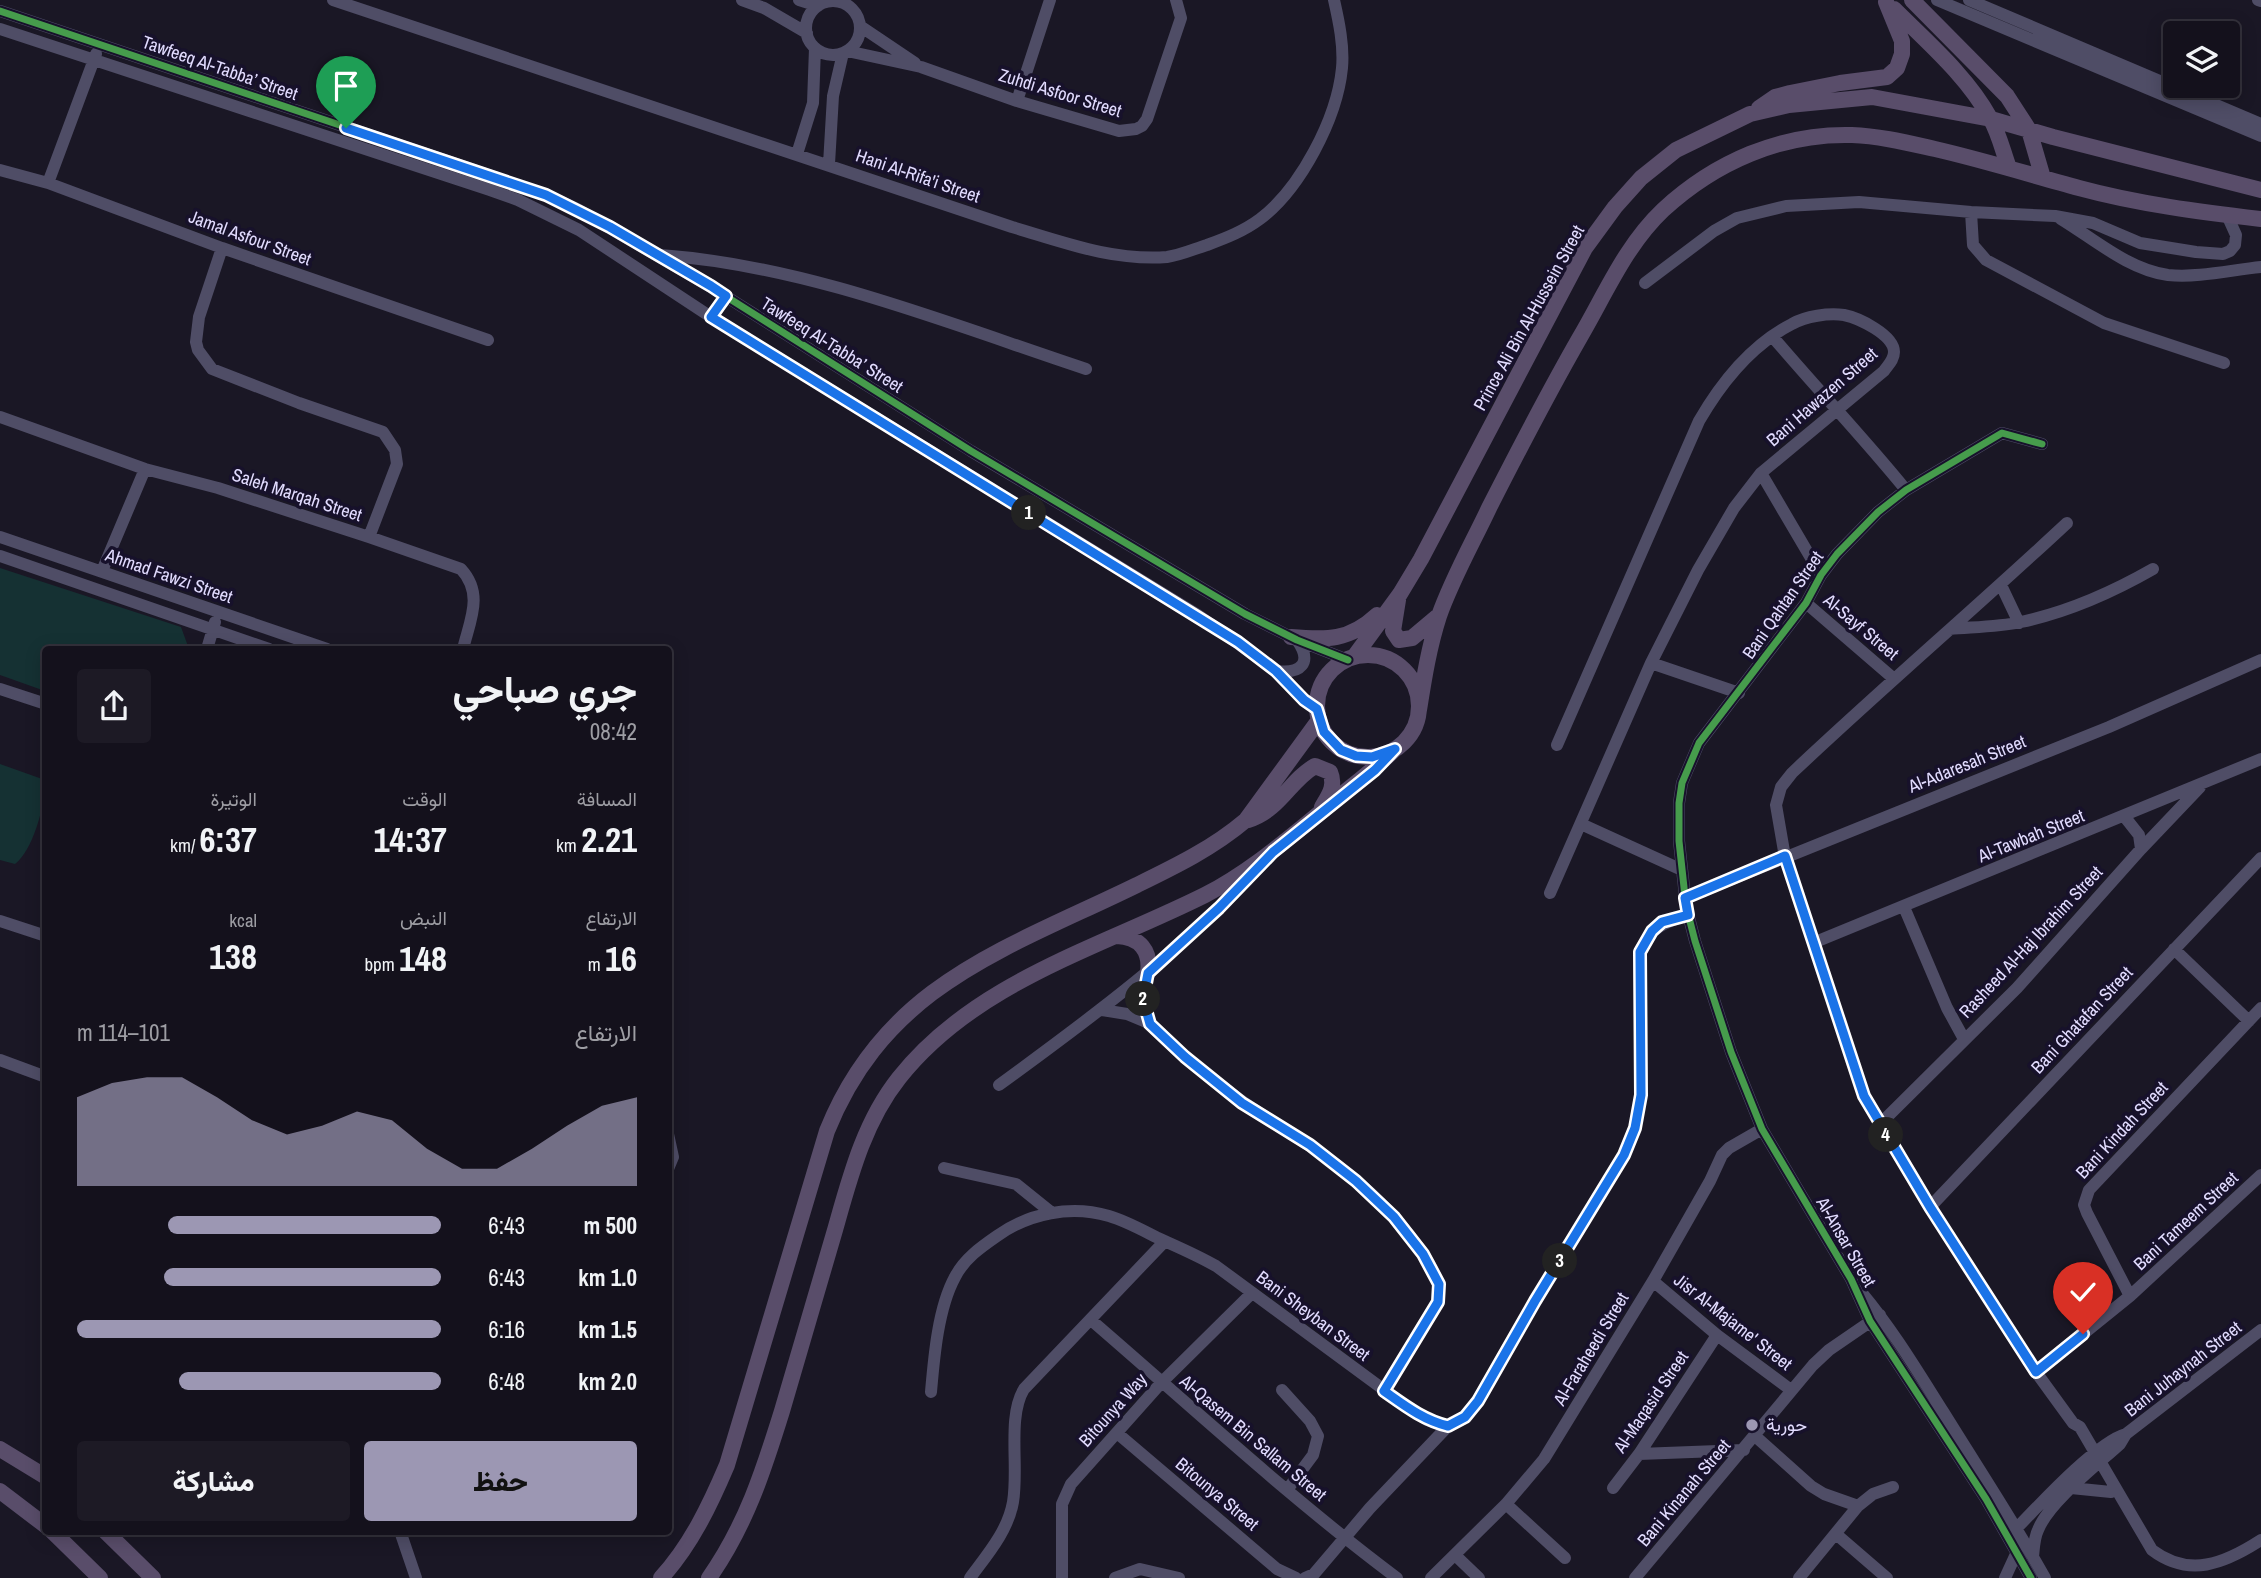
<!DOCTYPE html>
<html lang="ar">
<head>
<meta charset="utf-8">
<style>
  :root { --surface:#14111c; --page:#1d1a25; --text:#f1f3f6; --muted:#9d9da3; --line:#33313b; --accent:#9c97b3 }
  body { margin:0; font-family:"Archivo Narrow",Vazirmatn,sans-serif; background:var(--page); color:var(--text); direction:rtl; height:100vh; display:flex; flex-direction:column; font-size:26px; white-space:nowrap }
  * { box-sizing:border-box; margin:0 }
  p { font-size:23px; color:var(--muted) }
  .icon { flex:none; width:38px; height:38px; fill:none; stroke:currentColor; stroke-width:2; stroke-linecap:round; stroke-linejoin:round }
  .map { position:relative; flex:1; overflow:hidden; direction:ltr }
  .details { position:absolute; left:42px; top:646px; width:630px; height:889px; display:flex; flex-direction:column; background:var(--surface); border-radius:7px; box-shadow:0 4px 18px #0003,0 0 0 2px var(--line); direction:rtl }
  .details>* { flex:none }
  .controls { position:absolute; left:2163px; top:21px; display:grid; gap:14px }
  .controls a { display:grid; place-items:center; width:77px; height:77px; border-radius:7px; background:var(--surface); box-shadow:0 4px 18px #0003,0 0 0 2px var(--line); font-size:35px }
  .pin { position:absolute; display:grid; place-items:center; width:60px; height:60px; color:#fff; margin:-72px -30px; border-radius:50% 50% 50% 0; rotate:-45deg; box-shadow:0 0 7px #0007 }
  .pin .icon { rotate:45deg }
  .km { position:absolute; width:35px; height:35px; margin:-18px; border-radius:50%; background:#222; color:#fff; font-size:19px; line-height:35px; text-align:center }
  .round { display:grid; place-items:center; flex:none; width:74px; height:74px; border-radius:7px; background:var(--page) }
  .headline { display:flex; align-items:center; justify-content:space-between; height:119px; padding:0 35px }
  h1 { font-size:38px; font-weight:800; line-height:52px }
  .stats { display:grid; grid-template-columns:repeat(3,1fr); gap:10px; height:119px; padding:7px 35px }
  .stats div { display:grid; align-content:center }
  .stats b { font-size:35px; font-weight:800 }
  .stats small { font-size:19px; font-weight:400 }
  .stats p { font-size:19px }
  .chart { height:196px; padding:14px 35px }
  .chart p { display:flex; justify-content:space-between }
  .chart svg { width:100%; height:126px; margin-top:7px; fill:var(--accent); opacity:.7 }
  .action { display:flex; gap:14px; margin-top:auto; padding:14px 35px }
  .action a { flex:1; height:80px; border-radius:7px; background:var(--accent); color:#111; font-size:28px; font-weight:800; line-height:80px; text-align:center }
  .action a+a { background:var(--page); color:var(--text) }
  ul { padding:0 35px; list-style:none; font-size:23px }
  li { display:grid; grid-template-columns:112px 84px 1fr; align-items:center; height:52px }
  li i { height:18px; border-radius:9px; background:var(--accent) }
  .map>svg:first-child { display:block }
  .green { fill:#153133 }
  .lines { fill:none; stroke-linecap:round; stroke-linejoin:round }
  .minor { stroke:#4f4d66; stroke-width:12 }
  .major { stroke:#594d6a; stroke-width:16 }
  .cycleway-casing { stroke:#17112b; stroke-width:11 }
  .cycleway { stroke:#469c4c; stroke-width:7 }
  .route-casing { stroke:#fff; stroke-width:14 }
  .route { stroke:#1a73e8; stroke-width:9 }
  .poi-dot { fill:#9c97b3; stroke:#17112b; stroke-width:2.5 }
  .labels { text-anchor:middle; stroke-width:7; stroke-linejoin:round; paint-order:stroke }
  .street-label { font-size:18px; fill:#e2dcff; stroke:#17112b }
  .poi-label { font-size:18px; fill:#e2dcff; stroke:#17112b; text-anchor:start }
</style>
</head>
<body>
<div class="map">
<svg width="2261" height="1578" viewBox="0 0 2261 1578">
  <rect width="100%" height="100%" fill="#1a1725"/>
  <path class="green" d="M0,568L181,627L189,649H46L45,691L0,675Z
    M0,764L45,780C46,803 33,851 15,864L0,860Z"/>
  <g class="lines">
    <path class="minor" d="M333,0L1012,227C1063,242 1112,261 1167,257C1181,255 1194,249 1207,245C1226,238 1244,231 1260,219C1300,189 1337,119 1342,68C1344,46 1339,22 1334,0
      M742,0L764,8L807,33
      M799,0L818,6
      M1937,0L2261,136
      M1969,0L2261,124
      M2258,0L2261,1
      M806 28a27 27 0 1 1 54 0a27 27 0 1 1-54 0Z
      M0,11L468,168L546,195L577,209L711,287L971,451L1245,614L1297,640L1348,660
      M860,26L915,63
      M0,29L490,190L518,200L579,230L711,317L1198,615L1276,671L1304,700L1317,709
      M847,51L921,67L1017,101L1119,131L1136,129L1142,126L1147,119L1181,18L1176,0
      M1017,101L1050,0
      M797,154L813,103L815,48
      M829,164L833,96L843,53
      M0,170L48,183L222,248L488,340
      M48,183L96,54
      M1971,212L1973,245L1986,260L2104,323L2224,363
      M2061,219C2094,239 2129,270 2168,275C2198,278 2231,270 2261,267
      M222,248L199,317L196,342L198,350L212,369L299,403L383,432L395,450L397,464L369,537
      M661,255C808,266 947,323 1086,369
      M1645,283L1714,231L1737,218L1786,206L1859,202L1971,212L2055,216L2093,223L2140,243L2196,252L2223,254L2230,251L2235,245L2236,235L2227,215
      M1772,336C1816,388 1863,437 1906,490
      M0,417L145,469L218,488L369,537L461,569C484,594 470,620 463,649
      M1761,473L1821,575
      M2067,523C1977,607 1882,688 1792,773L1781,787L1776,805L1785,857L1864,1095L1930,1207L2036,1372L2073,1423L2080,1427L2152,1550C2189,1578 2224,1564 2261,1540
      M0,537L327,649
      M0,556L269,649
      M102,571L145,469
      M2001,585L2019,623
      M1806,603L1893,678
      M1950,629C1973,627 1998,627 2021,622C2068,612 2111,593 2153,569
      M207,649L215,622
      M1651,663L1739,693
      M1276,671C1301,674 1313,663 1297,640
      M0,689L46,704
      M2124,816L2139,835L2141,849
      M1581,824L1682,870
      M1550,893L1651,663L1698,570L1734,508L1761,473L1884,371C1888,365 1894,360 1894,352C1894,335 1859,318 1844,315C1828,313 1806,316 1792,324C1751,345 1721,383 1699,421L1557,745
      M1685,898L2109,727L2261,660
      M1904,907L1947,1008L1964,1039
      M0,921L46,936
      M1813,943L2261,759
      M2174,949L2249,1021
      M1148,973C1142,990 1140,1009 1151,1024C1158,1034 1169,1042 1178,1051C1218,1087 1262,1115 1307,1144C1350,1172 1390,1207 1420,1249C1431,1265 1442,1282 1438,1302L1384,1391
      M1102,1010L1127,1014L1151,1024
      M0,1060L46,1077
      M999,1085C1091,1018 1183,950 1261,865
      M1880,1124L2017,988L2141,849L2200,787
      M668,1134L673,1157L668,1169
      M944,1168L1016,1184L1052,1213
      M1930,1207L2261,858
      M1653,1281L1717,1335L1791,1390
      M1862,1293C1893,1330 1918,1372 1944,1413C1978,1468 2014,1522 2045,1578
      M2130,1296L2087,1213L2084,1205L2089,1190L2261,1008
      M1091,1320C1192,1407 1290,1498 1397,1578
      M2036,1372L2130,1296L2261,1175
      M1282,1390L1310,1421L1318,1436L1313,1455L1287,1490
      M931,1392C934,1357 938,1308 955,1277C964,1259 981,1247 997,1236C1029,1213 1071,1205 1109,1216C1126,1221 1142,1230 1158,1238C1178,1247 1197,1255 1216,1266L1410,1409L1427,1420L1448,1426L1465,1417L1477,1401L1535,1301L1624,1155L1635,1128L1641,1095L1640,952C1650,928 1664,922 1688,915
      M1117,1433L1277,1569L1296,1578
      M1755,1436L1811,1486L1824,1494L1858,1506
      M1639,1454L1744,1450
      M1613,1488L1639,1454L1717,1335
      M2071,1488L2111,1492
      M1506,1504L1565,1558
      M400,1531L416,1578
      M1836,1534L1887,1578
      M1455,1555L1479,1578
      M2033,1557C2034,1548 2034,1538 2038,1530C2049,1502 2097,1465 2120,1444L2126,1434L2261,1330
      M970,1578C987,1555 1008,1531 1013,1502C1019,1467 1007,1417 1024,1389L1165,1241
      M1062,1578V1504L1071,1484L1161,1383L1252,1293
      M1115,1578L1140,1569L1179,1578
      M1305,1578L1314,1574L1370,1508L1448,1426
      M1431,1578L1506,1504L1544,1459L1653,1281L1710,1181L1722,1155L1729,1148L1762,1129
      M1635,1578L1813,1365L1829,1350L1880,1315
      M1799,1578L1858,1506L1873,1494L1893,1487
      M2005,1578L2016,1554L2017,1528C2040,1504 2097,1442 2126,1434
      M2031,1578L1986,1499L1870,1321L1851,1279L1762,1129L1731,1052L1695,941L1686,906L1679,841V803L1682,783L1699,743L1806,603L1821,575L1837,554L1878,512L1906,490L2002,433L2042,444"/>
    <path class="major" d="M1912,0L2007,96L2029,130L2043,178
      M1894,9C1927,42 1967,76 1990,118C1999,133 2003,152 2009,168
      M1759,108L1775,97L1790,93L1840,83L1887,77L1897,68L1902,54V41L1886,2
      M1398,600L1393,631L1399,640L1412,638L1437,617
      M1291,637C1327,640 1349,641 1377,615
      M1317 706a51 51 0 1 1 102 0a51 51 0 1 1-102 0Z
      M1354,657L1400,594L1421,559L1585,248L1615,207L1641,178L1676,150L1750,114L1789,105L1872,97L1991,119L2053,137L2261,190
      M1419,710C1424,678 1429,647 1439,616C1452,579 1472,544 1489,508C1518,451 1547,395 1579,339C1605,295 1625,246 1663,210C1715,162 1781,133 1852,135C1880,136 1908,143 1935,149C1983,160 2031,175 2079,188C2138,204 2200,212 2261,219
      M1248,820C1280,810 1289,781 1315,766L1330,772C1336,786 1329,795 1322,807
      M1117,936C1140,937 1151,951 1148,973
      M0,1449L46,1477
      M0,1491L46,1526
      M52,1531L100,1578
      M105,1531L153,1578
      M661,1578C691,1545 710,1505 727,1465L827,1131C886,984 1006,949 1137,885C1176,866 1213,848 1246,820L1319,720
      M709,1578C746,1525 763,1472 782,1411C800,1351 817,1290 835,1230C850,1177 864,1122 899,1078C975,982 1099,948 1205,895C1248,873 1284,842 1321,812C1346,790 1372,772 1395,749"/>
    <g class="cycleway-casing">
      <path id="cycleway" d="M0,11L468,168L546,195L577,209L711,287L971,451L1245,614L1297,640L1348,660
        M2031,1578L1986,1499L1870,1321L1851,1279L1762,1129L1731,1052L1695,941L1686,906L1679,841V803L1682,783L1699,743L1806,603L1821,575L1837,554L1878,512L1906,490L2002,433L2042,444"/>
    </g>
    <use href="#cycleway" class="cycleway"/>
  </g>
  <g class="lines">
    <g class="route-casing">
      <path id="route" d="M346,128L546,195L610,227L711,286L726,296L711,317L1238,642L1276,671L1304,700L1317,709L1324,732L1341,750L1356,756L1372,757L1395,749L1375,770L1273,852L1219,908L1148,973L1143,999L1150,1024L1185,1057L1242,1103L1310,1145L1356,1181L1394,1217L1423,1254L1439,1284L1438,1302L1384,1391C1404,1405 1423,1420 1448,1426L1465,1417L1478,1401L1535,1301L1624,1155L1635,1128L1641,1095L1640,952L1652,931L1662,922L1688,915L1685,898L1785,856L1864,1096L1930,1207L2036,1372L2083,1334"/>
    </g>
    <use href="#route" class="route"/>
  </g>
  <circle class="poi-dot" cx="1752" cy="1425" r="7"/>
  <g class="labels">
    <g class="street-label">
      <text transform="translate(220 68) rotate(19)" y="6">Tawfeeq Al-Tabba’ Street</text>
      <text transform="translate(1060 93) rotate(17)" y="6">Zuhdi Asfoor Street</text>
      <text transform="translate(918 176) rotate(19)" y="6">Hani Al-Rifa'i Street</text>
      <text transform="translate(250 238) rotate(20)" y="6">Jamal Asfour Street</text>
      <text transform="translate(1529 318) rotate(-61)" y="6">Prince Ali Bin Al-Hussein Street</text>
      <text transform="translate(832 345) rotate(32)" y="6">Tawfeeq Al-Tabba’ Street</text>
      <text transform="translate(1822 397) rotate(-41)" y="6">Bani Hawazen Street</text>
      <text transform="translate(297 495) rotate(18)" y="6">Saleh Marqah Street</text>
      <text transform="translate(169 576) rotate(19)" y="6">Ahmad Fawzi Street</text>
      <text transform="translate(1783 605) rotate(-55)" y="6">Bani Qahtan Street</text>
      <text transform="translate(1861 627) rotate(40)" y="6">Al-Sayf Street</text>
      <text transform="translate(1967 764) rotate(-22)" y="6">Al-Adaresah Street</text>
      <text transform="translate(2031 836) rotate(-22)" y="6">Al-Tawbah Street</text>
      <text transform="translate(2031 942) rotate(-47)" y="6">Rasheed Al-Haj Ibrahim Street</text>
      <text transform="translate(2082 1020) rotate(-47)" y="6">Bani Ghatafan Street</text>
      <text transform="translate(2122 1130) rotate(-47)" y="6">Bani Kindah Street</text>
      <text transform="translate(2186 1221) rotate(-43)" y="6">Bani Tameem Street</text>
      <text transform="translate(1846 1242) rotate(60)" y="6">Al-Ansar Street</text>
      <text transform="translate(1313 1316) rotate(37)" y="6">Bani Sheyban Street</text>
      <text transform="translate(1733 1322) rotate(38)" y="6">Jisr Al-Majame' Street</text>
      <text transform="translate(1591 1349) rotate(-59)" y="6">Al-Faraheedi Street</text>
      <text transform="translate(2183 1369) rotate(-38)" y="6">Bani Juhaynah Street</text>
      <text transform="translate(1651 1402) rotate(-56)" y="6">Al-Maqasid Street</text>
      <text transform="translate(1113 1410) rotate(-48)" y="6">Bitounya Way</text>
      <text transform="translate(1253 1438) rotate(40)" y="6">Al-Qasem Bin Sallam Street</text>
      <text transform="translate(1684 1493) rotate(-50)" y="6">Bani Kinanah Street</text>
      <text transform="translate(1217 1494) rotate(40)" y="6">Bitounya Street</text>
    </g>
    <g class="poi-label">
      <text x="1766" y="1431">حورية</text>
    </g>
  </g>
</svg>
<div class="controls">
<a><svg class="icon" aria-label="layers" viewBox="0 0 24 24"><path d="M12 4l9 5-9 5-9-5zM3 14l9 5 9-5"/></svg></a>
</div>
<div class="pin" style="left:346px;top:128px;background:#1e9e55"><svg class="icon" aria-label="arrive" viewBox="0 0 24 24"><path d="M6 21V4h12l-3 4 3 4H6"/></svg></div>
<div class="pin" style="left:2083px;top:1334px;background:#d93025"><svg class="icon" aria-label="check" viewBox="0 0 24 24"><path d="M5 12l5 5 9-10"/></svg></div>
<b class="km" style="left:1029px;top:513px">1</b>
<b class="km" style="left:1143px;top:999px">2</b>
<b class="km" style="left:1560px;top:1261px">3</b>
<b class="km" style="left:1886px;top:1135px">4</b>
<section class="details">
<div class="headline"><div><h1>جري صباحي</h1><p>08:42</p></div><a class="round"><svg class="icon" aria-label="share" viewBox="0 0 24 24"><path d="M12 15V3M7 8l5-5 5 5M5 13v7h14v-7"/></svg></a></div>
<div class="stats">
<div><p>المسافة</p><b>2.21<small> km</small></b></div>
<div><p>الوقت</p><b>14:37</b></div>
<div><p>الوتيرة</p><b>6:37<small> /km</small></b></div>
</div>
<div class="stats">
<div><p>الارتفاع</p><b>16<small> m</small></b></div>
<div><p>النبض</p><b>148<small> bpm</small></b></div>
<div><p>kcal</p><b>138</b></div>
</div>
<div class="chart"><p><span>الارتفاع</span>101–114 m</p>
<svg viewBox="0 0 160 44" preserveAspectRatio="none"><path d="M0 44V13L10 8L20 6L30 6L40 13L50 21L60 26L70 23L80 18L90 21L100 31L110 38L120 38L130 31L140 23L150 16L160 13V44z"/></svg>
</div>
<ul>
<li><b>500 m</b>6:43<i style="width:75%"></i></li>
<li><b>1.0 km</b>6:43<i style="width:76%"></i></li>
<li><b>1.5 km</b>6:16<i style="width:100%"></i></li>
<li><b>2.0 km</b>6:48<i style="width:72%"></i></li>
</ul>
<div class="action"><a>حفظ</a><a>مشاركة</a></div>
</section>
</div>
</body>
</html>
